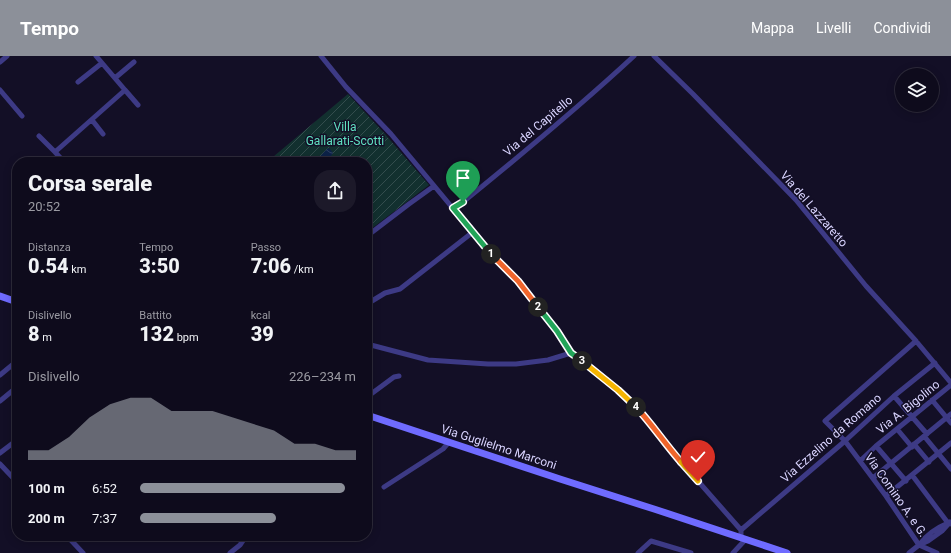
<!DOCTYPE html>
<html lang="it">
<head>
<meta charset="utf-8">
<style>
  :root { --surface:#0e0b1c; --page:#1c1929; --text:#f1f3f6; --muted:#9b9ba3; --line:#2e2b3b; --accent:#8c9099 }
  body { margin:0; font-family:Roboto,sans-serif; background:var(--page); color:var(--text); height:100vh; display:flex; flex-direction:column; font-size:15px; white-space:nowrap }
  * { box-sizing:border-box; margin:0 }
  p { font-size:13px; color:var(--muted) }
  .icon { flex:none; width:22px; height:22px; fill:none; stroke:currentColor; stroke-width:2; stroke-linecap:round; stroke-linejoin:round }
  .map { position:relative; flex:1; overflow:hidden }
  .drawer { position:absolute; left:12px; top:101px; width:360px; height:384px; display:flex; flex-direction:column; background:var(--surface); border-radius:16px; box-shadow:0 2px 10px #0003,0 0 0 1px var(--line) }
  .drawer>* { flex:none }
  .buttons { position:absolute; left:895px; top:12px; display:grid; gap:8px }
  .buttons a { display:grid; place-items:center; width:44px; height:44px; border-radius:50%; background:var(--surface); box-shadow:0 2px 10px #0003,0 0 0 1px var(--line); font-size:20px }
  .pin { position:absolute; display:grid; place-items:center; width:34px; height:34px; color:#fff; margin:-41px -17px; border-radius:50% 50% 50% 0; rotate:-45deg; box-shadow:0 0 4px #0007 }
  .pin .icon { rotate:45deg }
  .km { position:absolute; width:20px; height:20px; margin:-10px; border-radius:50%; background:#222; color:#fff; font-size:11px; line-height:20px; text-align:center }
  .round { display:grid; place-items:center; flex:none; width:42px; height:42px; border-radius:16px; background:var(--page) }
  .head { display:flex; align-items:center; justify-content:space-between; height:68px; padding:0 16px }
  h1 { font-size:22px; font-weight:800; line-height:30px }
  .figures { display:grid; grid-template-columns:repeat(3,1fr); gap:6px; height:68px; padding:4px 16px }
  .figures div { display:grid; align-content:center }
  .figures b { font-size:20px; font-weight:800 }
  .figures small { font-size:11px; font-weight:400 }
  .figures p { font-size:11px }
  .chart { height:112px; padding:8px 16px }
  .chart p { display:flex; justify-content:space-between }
  .chart svg { width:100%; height:72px; margin-top:4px; fill:var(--accent); opacity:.7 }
  ul { padding:0 16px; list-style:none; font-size:13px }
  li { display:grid; grid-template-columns:64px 48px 1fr; align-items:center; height:30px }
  li i { height:10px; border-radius:5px; background:var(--accent) }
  header { display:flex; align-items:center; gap:24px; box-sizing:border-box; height:56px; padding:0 20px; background:var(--accent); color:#fff }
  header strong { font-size:19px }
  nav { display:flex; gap:22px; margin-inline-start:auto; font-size:14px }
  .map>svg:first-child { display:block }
  .garden { fill:url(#garden-furrows) }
  .water { fill:url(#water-waves) }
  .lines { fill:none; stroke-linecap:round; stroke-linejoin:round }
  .street { stroke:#3d3a85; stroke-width:5 }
  .secondary { stroke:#6f6bff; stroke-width:7 }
  .split-1-casing { stroke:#fff; stroke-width:8 }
  .split-2-casing { stroke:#fff; stroke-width:8 }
  .split-3-casing { stroke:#fff; stroke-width:8 }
  .split-4-casing { stroke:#fff; stroke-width:8 }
  .split-5-casing { stroke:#fff; stroke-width:8 }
  .split-6-casing { stroke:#fff; stroke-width:8 }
  .split-1 { stroke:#22a559; stroke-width:5 }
  .split-2 { stroke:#f0652b; stroke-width:5 }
  .split-3 { stroke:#22a559; stroke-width:5 }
  .split-4 { stroke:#f5b400; stroke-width:5 }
  .split-5 { stroke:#f0652b; stroke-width:5 }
  .split-6 { stroke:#f5b400; stroke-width:5 }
  .labels { text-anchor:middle; stroke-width:3; stroke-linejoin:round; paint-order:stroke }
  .street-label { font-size:12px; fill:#d9d4ff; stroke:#130f26 }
  .park-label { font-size:12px; fill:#5fe0c0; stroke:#130f26 }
</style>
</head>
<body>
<header>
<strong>Tempo</strong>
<nav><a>Mappa</a><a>Livelli</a><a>Condividi</a></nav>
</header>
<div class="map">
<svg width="951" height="497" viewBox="0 0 951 497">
  <defs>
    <pattern id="garden-furrows" width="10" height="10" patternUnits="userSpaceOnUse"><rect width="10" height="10" fill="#12302f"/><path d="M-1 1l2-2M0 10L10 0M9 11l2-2" fill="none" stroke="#344d4e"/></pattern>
    <pattern id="water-waves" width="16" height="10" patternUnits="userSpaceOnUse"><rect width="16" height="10" fill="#0c2248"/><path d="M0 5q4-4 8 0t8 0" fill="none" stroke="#2f4163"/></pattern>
  </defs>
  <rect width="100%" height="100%" fill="#130f26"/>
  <path class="garden" d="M348,38L385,78L429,129L367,176V106H267Z"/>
  <path class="water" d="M328,92L330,93L333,97L331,100V104L333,106H315L326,94Z"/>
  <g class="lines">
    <path class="street" d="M321,0L346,31L391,78L421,114L490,197L518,225L557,275L571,297L593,312L618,334L647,363L669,392L741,474V482
      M654,0L693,38L796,144L866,230L916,285L951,327
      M0,6L7,0
      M115,22L134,6
      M78,26L102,7
      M0,34L22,60
      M125,34L138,49
      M92,64L103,78
      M39,80L55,96
      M64,106L55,96L125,34L96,0
      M453,152L463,146C521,99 579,51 634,0
      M367,180L409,148L434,130
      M367,248L385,237L400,233L473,176
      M916,285L825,365L845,385L886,440L919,489L937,497
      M367,288L428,304L488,308H516L548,304L571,297
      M367,311H369
      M0,319L17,305
      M894,340L927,378
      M367,341L394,321L399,320
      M932,344L951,367
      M0,345L17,331
      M897,373L912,391
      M924,380L951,413
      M914,388L929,406
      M876,390L906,425
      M0,397L17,384
      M860,405L876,390L951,329
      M0,408L17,426
      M912,419L948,467L951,468
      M873,422L951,358
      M384,431L443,393L449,386
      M886,440L951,387
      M741,474L845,385L894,340L935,307
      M67,480L83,497
      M920,488C927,478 936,472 948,467
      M230,497L240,489L244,483L241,480
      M638,497L651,485L691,497
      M733,497L746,483
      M909,497L919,489L928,485L942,475L950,466"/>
    <path class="secondary" d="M0,240L17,246
      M367,359L560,423L654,453L787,497"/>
  </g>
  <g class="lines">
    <g class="split-1-casing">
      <path id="split-1" d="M463,146L453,152L491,198"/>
    </g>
    <g class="split-2-casing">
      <path id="split-2" d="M491,198L518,225L538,251"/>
    </g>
    <g class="split-3-casing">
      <path id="split-3" d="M538,251L557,275L571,297L582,305"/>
    </g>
    <g class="split-4-casing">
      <path id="split-4" d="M582,305L618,334L636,351"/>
    </g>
    <g class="split-5-casing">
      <path id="split-5" d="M636,351C652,368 665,388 681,406"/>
    </g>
    <g class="split-6-casing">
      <path id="split-6" d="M681,406L698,425"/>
    </g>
    <use href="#split-1" class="split-1"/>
    <use href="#split-2" class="split-2"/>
    <use href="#split-3" class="split-3"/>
    <use href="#split-4" class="split-4"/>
    <use href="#split-5" class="split-5"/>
    <use href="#split-6" class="split-6"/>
  </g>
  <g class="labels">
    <g class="street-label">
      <text transform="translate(538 70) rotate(-40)" y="4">Via del Capitello</text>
      <text transform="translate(814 153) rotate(49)" y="4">Via del Lazzaretto</text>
      <text transform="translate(908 351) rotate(-39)" y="4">Via A. Bigolino</text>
      <text transform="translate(831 382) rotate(-41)" y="4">Via Ezzelino da Romano</text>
      <text transform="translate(499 391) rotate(18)" y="4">Via Guglielmo Marconi</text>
      <text transform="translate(896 439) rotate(55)" y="4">Via Comino A. e G.</text>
    </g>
    <g class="park-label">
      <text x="345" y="75">Villa<tspan x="345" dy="14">Gallarati-Scotti</tspan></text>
    </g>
  </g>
</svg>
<div class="buttons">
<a><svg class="icon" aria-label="layers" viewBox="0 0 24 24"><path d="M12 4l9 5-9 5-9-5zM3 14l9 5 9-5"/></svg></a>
</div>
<div class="pin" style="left:463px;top:146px;background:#1e9e55"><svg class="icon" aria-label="arrive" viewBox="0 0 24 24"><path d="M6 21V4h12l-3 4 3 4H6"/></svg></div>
<div class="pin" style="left:698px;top:425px;background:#d93025"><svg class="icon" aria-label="check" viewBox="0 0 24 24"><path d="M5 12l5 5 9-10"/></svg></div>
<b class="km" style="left:491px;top:198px">1</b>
<b class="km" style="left:538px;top:251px">2</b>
<b class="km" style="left:582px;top:305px">3</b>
<b class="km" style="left:636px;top:351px">4</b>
<section class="drawer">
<div class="head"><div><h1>Corsa serale</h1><p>20:52</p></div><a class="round"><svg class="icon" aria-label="share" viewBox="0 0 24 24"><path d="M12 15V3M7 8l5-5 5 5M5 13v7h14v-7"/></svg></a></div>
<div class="figures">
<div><p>Distanza</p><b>0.54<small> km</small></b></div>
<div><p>Tempo</p><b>3:50</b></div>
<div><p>Passo</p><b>7:06<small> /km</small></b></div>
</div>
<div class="figures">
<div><p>Dislivello</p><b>8<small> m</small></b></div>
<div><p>Battito</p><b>132<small> bpm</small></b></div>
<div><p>kcal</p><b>39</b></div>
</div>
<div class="chart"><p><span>Dislivello</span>226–234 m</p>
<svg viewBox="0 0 160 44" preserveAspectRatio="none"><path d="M0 44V38L10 38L20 30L30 18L40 10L50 6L60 6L70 14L80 14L90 14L100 18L110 22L120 26L130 34L140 34L150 38L160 38V44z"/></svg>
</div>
<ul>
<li><b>100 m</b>6:52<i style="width:95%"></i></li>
<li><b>200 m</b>7:37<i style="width:63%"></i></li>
</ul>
</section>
</div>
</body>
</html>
